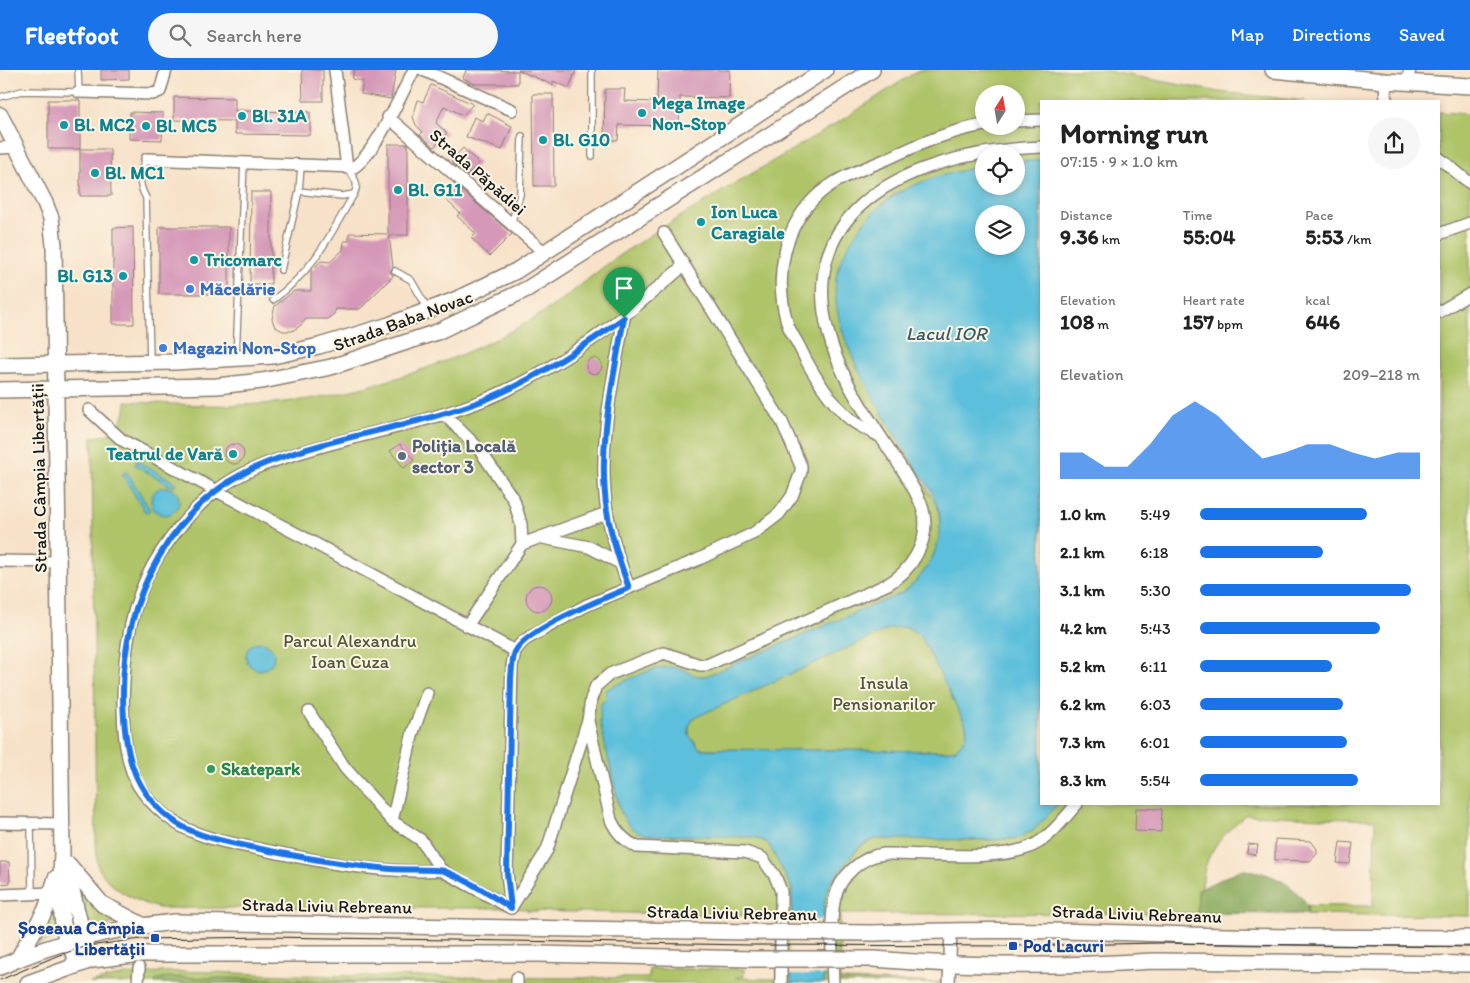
<!DOCTYPE html>
<html lang="en">
<head>
<meta charset="utf-8">
<style>
  :root { --surface:#fff; --page:#f6f6f6; --text:#222; --muted:#767676; --accent:#1a73e8 }
  body { margin:0; font-family:Itim,sans-serif; background:var(--page); color:var(--text); height:100vh; display:flex; flex-direction:column; font-size:19px; white-space:nowrap }
  * { box-sizing:border-box; margin:0 }
  p { font-size:16px; color:var(--muted) }
  .icon { flex:none; width:28px; height:28px; fill:none; stroke:currentColor; stroke-width:2; stroke-linecap:round; stroke-linejoin:round }
  .map { position:relative; flex:1; overflow:hidden }
  .side { position:absolute; left:1040px; top:30px; width:400px; height:705px; display:flex; flex-direction:column; background:var(--surface); border-radius:0px; box-shadow:0 2px 8px #0003 }
  .side>* { flex:none }
  .needle { width:32px; rotate:11deg }
  .fabs { position:absolute; left:975px; top:15px; display:grid; gap:10px }
  .fabs a { display:grid; place-items:center; width:50px; height:50px; border-radius:50%; background:var(--surface); box-shadow:0 2px 8px #0003; font-size:25px }
  .pin { position:absolute; display:grid; place-items:center; width:42px; height:42px; color:#fff; margin:-51px -21px; border-radius:50% 50% 50% 0; rotate:-45deg; box-shadow:0 0 5px #0007 }
  .pin .icon { rotate:45deg }
  .round { display:grid; place-items:center; flex:none; width:52px; height:52px; border-radius:26px; background:var(--page) }
  .summary { display:flex; align-items:center; justify-content:space-between; height:85px; padding:0 20px }
  h1 { font-size:28px; font-weight:700; line-height:38px }
  .stats { display:grid; grid-template-columns:repeat(3,1fr); gap:8px; height:85px; padding:5px 20px }
  .stats div { display:grid; align-content:center }
  .stats b { font-size:21px; font-weight:700 }
  .stats small { font-size:14px; font-weight:400 }
  .stats p { font-size:14px }
  .chart { height:140px; padding:10px 20px }
  .chart p { display:flex; justify-content:space-between }
  .chart svg { width:100%; height:90px; margin-top:5px; fill:var(--accent); opacity:.7 }
  ul { padding:0 20px; list-style:none; font-size:16px }
  li { display:grid; grid-template-columns:80px 60px 1fr; align-items:center; height:38px }
  li i { height:12px; border-radius:6px; background:var(--accent) }
  header { display:flex; align-items:center; gap:30px; box-sizing:border-box; height:70px; padding:0 25px; background:var(--accent); color:#fff }
  header strong { font-size:24px }
  nav { display:flex; gap:28px; margin-inline-start:auto; font-size:18px }
  .search { width:350px; height:45px; background:var(--page); display:flex; align-items:center; gap:12px; box-sizing:border-box; padding:0 18px; border-radius:28px; color:var(--muted); font-size:19px }
  .map>svg:first-child { display:block }
  .green { fill:#afc469; stroke:#667042; fill-rule:evenodd }
  .forest { fill:#8baa5d; stroke:#54633c }
  .water { fill:#5cbfdb; stroke:#3c6e7c; fill-rule:evenodd }
  .pier { fill:#f7e2c9 }
  .building { fill:#d598b8 }
  .lines { fill:none; stroke-linecap:round; stroke-linejoin:round }
  .lane-casing { stroke:#8a7f72; stroke-width:8 }
  .street-casing { stroke:#8a7f72; stroke-width:14 }
  .secondary-casing { stroke:#8a7f72; stroke-width:18 }
  .lane { stroke:#fff; stroke-width:5.5 }
  .street { stroke:#fff; stroke-width:11 }
  .secondary { stroke:#fff; stroke-width:15 }
  .tram { stroke:#1c1c1c; stroke-width:1 }
  .secondary-bridge-casing { stroke:#8a7f72; stroke-width:18; stroke-linecap:butt }
  .secondary-bridge { stroke:#fff; stroke-width:15 }
  .route-casing { stroke:#fff; stroke-width:10 }
  .route { stroke:#1a73e8; stroke-width:6 }
  .culture-dot { fill:#0f9aa8; stroke:#fcf5e5; stroke-width:2 }
  .shop-dot { fill:#3f7fe0; stroke:#fcf5e5; stroke-width:2 }
  .service-dot { fill:#5c6f8a; stroke:#fcf5e5; stroke-width:2 }
  .leisure-dot { fill:#2e9e5b; stroke:#fcf5e5; stroke-width:2 }
  .transit-dot { fill:#1a4fb4; stroke:#fcf5e5; stroke-width:2 }
  .labels { text-anchor:middle; stroke-width:4; stroke-linejoin:round; paint-order:stroke }
  .culture-label { font-size:18px; font-weight:bold; fill:#0d838f; stroke:#fcf5e5; text-anchor:start }
  .street-label { font-size:18px; fill:#1c1c1c; stroke:#fcf5e5 }
  .shop-label { font-size:18px; font-weight:bold; fill:#366cbe; stroke:#fcf5e5; text-anchor:start }
  .service-label { font-size:18px; font-weight:bold; fill:#4e5e75; stroke:#fcf5e5; text-anchor:start }
  .park-label { font-size:18px; fill:#4f5737; stroke:#fcf5e5 }
  .leisure-label { font-size:18px; font-weight:bold; fill:#27864d; stroke:#fcf5e5; text-anchor:start }
  .transit-label { font-size:18px; font-weight:bold; fill:#164399; stroke:#fcf5e5; text-anchor:end }
  .water-label { font-size:19px; font-style:italic; fill:#365d68; stroke:#fcf5e5 }
</style>
</head>
<body>
<header>
<strong>Fleetfoot</strong>
<div class="search"><svg class="icon" aria-label="search" viewBox="0 0 24 24"><circle cx="10" cy="10" r="6"/><path d="M15 15l6 6"/></svg>Search here</div>
<nav><a>Map</a><a>Directions</a><a>Saved</a></nav>
</header>
<div class="map">
<svg width="1470" height="913" viewBox="0 0 1470 913">
  <rect width="100%" height="100%" fill="#fcf5e5"/>
  <filter id="ink" filterUnits="userSpaceOnUse"><feTurbulence type="fractalNoise" baseFrequency=".02" numOctaves="2"/><feDisplacementMap in="SourceGraphic" scale="10" xChannelSelector="R" yChannelSelector="G"/><feConvolveMatrix kernelMatrix="1 2 1 2 8 2 1 2 1" color-interpolation-filters="sRGB"/></filter>
  <filter id="wash" filterUnits="userSpaceOnUse"><feTurbulence type="fractalNoise" baseFrequency=".0096" numOctaves="4" result="noise"/><feDisplacementMap in="SourceGraphic" scale="20" xChannelSelector="R" yChannelSelector="G"/><feGaussianBlur stdDeviation="1.12" result="paint"/><feColorMatrix in="noise" values="0 0 0 0 0 0 0 0 0 0 0 0 0 0 0 0 0 1.4 0 .05"/><feComposite in="paint" operator="in"/></filter>
  <g filter="url(#wash)">
    <rect width="100%" height="100%" fill="#f7e2c9"/>
    <path class="green" d="M920,0H1101L1219,22L1305,31H1041V90L1016,92V84H984V96L934,108L896,123L871,144L838,198L836,210L837,233L845,268L856,295L937,436C947,469 929,504 902,523L706,606H691L684,601L608,623L600,650L620,740L644,764L755,767L768,773L792,818L791,913H90C154,894 223,904 289,905C409,907 529,908 649,908V899H744V906L735,908L777,909V846L527,841V839L511,838H159C137,832 108,819 98,796C96,790 97,780 96,773L92,367C114,367 125,353 126,331C193,336 258,339 325,326C400,311 479,283 544,242C574,223 599,198 629,179C698,134 771,93 842,50C868,34 893,15 920,0ZM984,24H1016V56H984Z
      M1439,42L1470,44V846L1197,843L840,844V910L944,913H824C824,890 819,840 827,820C831,809 840,801 847,792C856,780 863,773 877,769L994,770L1019,768L1035,759L1058,734H1439ZM1245,745L1375,750L1373,836L1202,835C1200,790 1212,775 1245,745Z
      M901,557L909,558L921,566L966,655L967,666L956,679L947,681L700,679L689,665V656L694,648L891,558Z
      M78,815L125,851L88,860Z
      M53,841H57L61,867L39,874L36,869Z"/>
    <path class="forest" d="M1240,800C1267,800 1293,813 1308,836L1307,844L1197,843L1198,820Z
      M169,907L461,913H155L157,909Z"/>
    <path class="water" d="M1041,90V734H1058L1035,759L1019,768L994,770L877,769L863,774L857,779L832,810L827,821L824,836V913H791L792,818L768,773L755,767L650,765C634,763 626,755 620,740L600,653V636L606,628L607,619C624,612 655,595 672,597C686,598 692,608 706,606L902,523C927,505 945,474 939,442C935,423 922,407 912,392C884,345 829,267 836,210C838,195 845,181 853,168C885,118 928,107 984,96V116H1016V92ZM984,144H1016V176H984ZM901,557L909,558L921,566L966,655L967,666L956,679L946,681L700,679L689,665V656L694,648L891,558Z
      M137,391L176,413L173,417L135,395Z
      M127,402L150,440L146,443L122,404Z
      M151 431a14 14 0 1 1 28 0a14 14 0 1 1-28 0Z
      M246 586a14 14 0 1 1 28 0a14 14 0 1 1-28 0Z"/>
    <path class="pier" d="M789,849L827,850V905H789Z"/>
    <g id="blocks">
      <path class="building" d="M101,0H129V9L101,10Z
        M302,0H323V31H303Z
        M354,0H396L391,29L361,24L363,11L352,9Z
        M466,0L518,1V14H475L463,8Z
        M518,0H576L569,18L553,11V15Z
        M658,0H730L729,28L680,27L679,56L619,55L618,70H604L605,19H625L624,31L657,32Z
        M431,15L473,34L463,45L444,36L436,53L447,63L434,77L420,65L423,62L416,55L413,47L418,30L423,32Z
        M533,24H553L554,116H534Z
        M174,27L235,28V41L310,42V65L235,64V51L174,50Z
        M48,30H80V79H48Z
        M130,42L163,43L162,70L129,69Z
        M487,43L512,56L502,80L466,67L474,47L483,51Z
        M388,74H408V165H389L393,197L390,202L393,206L360,239H336L334,244L327,249H306L300,256L292,261H283L275,257L272,249L275,236L294,221H311V201L321,191L330,192L343,180L344,171H349V163L388,164Z
        M463,78L479,93L467,106L451,91Z
        M80,79H110L111,126H80Z
        M453,113L512,164L490,186L471,168L476,164L457,146L460,143L445,129L451,123L447,119Z
        M251,122H271V214H250Z
        M133,157L134,254H113V158Z
        M159,157H229V224H159Z
        M586 296a8 8 0 1 1 16 0a8 8 0 1 1-16 0Z
        M224 384a10 10 0 1 1 20 0a10 10 0 1 1-20 0Z
        M400,374L414,390L404,398L390,381Z
        M526 528a13 13 0 1 1 26 0a13 13 0 1 1-26 0Z
        M1136,738L1162,739L1161,762L1135,761Z
        M1275,769L1311,771L1317,779V784L1310,791L1275,790Z
        M1340,772L1353,773L1350,794L1337,793Z
        M1248,774L1258,775L1256,785L1247,783Z
        M0,792H9L10,813L0,814Z"/>
    </g>
  </g>
  <g filter="url(#ink)">
    <use href="#blocks" fill-opacity="0" stroke="#8a7f72" stroke-width="1"/>
    <g class="lines">
      <g class="lane-casing">
        <path id="lane" d="M0,27L22,21L79,22L78,0
          M592,86V0
          M147,89C137,101 139,115 146,128L150,291
          M301,96L299,121L342,126L354,124C360,113 354,108 347,98
          M511,154L520,125L522,66
          M281,200L299,121
          M395,201L411,210L428,239
          M273,230C314,200 329,167 354,124
          M236,288L244,92
          M31,754L32,824"/>
      </g>
      <g class="street-casing">
        <path id="street" d="M335,0L347,98
          M423,0L512,40
          M1385,11L1386,31
          M1406,13L1410,0
          M79,22L153,24L160,21L166,0
          M388,47L545,183
          M1016,51L1041,50
          M0,78L17,77
          M1439,88L1470,113
          M147,89L354,97C377,81 400,26 414,0
          M1439,164L1470,153
          M1439,242L1470,224
          M624,248C613,311 597,376 607,441C611,467 620,493 629,518
          M89,340L122,370L515,581
          M444,344L479,379L514,430L521,454L522,474L467,556
          M881,367C871,361 860,357 851,350C829,331 811,301 799,276C795,268 789,260 787,252C774,207 783,155 820,123C840,106 864,99 887,89C919,74 949,61 984,55
          M543,468L589,477L620,493
          M522,474L607,443
          M0,491L59,492
          M427,623L413,662L392,751L421,770L441,800L511,838
          M309,642L345,698L392,751
          M0,753L62,754
          M441,800C381,805 312,790 254,778C230,773 202,768 181,756C165,746 148,731 138,715C122,686 122,643 124,610C126,565 135,520 161,482C176,460 195,437 216,421C241,401 272,391 302,382C364,363 429,353 489,328C563,297 624,248 683,196
          M0,825L52,823
          M511,838L507,803L512,596L515,581L523,571L587,535L697,490L754,463L779,444L792,426L801,402V396L782,352L664,163
          M511,838L547,780L587,653
          M517,908V913
          M138,913L139,898
          M781,913V821L775,806L762,788L745,782L637,777C625,771 616,762 611,750L588,651L591,629L596,616L610,604L664,583L700,595H707L888,514C911,501 929,472 924,445C922,430 912,417 905,404C886,373 863,343 847,311C766,149 900,83 1041,77
          M833,913C832,893 830,845 835,828C840,806 862,786 884,784C923,783 1003,793 1036,774C1052,765 1065,747 1077,734
          M949,913L951,861"/>
      </g>
      <g class="secondary-casing">
        <path id="secondary" d="M1273,0L1385,11L1470,16
          M0,45L45,133L51,148L54,175L62,783C61,805 57,867 74,883C79,888 85,889 92,890
          M0,295L174,292L273,286L319,276L389,255L455,230L516,201L825,0
          M0,320L217,316L262,311L331,297L437,262L527,219L872,0
          M69,795L102,834L142,855
          M66,796L85,874L84,881L73,894
          M874,863C979,858 1084,861 1189,865C1282,868 1376,867 1470,868
          M18,889L46,839L56,808
          M874,889C966,897 1060,897 1153,891L1470,894
          M0,897C56,871 113,858 175,852L752,862
          M28,913L92,890L141,884H538L752,889"/>
      </g>
      <use href="#lane" class="lane"/>
      <use href="#street" class="street"/>
      <use href="#secondary" class="secondary"/>
      <path class="tram" d="M0,910L59,885L88,876L141,869L268,867L752,875L1013,876L1158,873L1470,877"/>
      <g class="secondary-bridge-casing">
        <path id="secondary-bridge" d="M752,862L874,863
          M752,889H874"/>
      </g>
      <use href="#secondary-bridge" class="secondary-bridge"/>
    </g>
  </g>
  <g class="lines" filter="url(#ink)">
    <g class="route-casing">
      <path id="route" d="M624,248C613,311 597,376 607,441C611,467 620,493 629,518C604,528 526,559 515,582C512,590 512,599 511,608L507,803L511,838C490,825 468,810 444,801C437,799 403,800 391,799C344,795 297,787 251,777C227,772 199,767 178,754C130,722 124,679 123,625C122,529 172,430 266,393C337,365 415,357 487,329C536,309 581,278 624,248Z"/>
    </g>
    <use href="#route" class="route"/>
  </g>
  <g class="culture-dot">
    <circle cx="642" cy="43" r="5"/>
    <circle cx="242" cy="46" r="5"/>
    <circle cx="64" cy="55" r="5"/>
    <circle cx="146" cy="56" r="5"/>
    <circle cx="543" cy="70" r="5"/>
    <circle cx="95" cy="103" r="5"/>
    <circle cx="398" cy="120" r="5"/>
    <circle cx="701" cy="152" r="5"/>
    <circle cx="194" cy="190" r="5"/>
    <circle cx="123" cy="206" r="5"/>
    <circle cx="233" cy="384" r="5"/>
  </g>
  <g class="shop-dot">
    <circle cx="190" cy="219" r="5"/>
    <circle cx="163" cy="278" r="5"/>
  </g>
  <circle class="service-dot" cx="402" cy="386" r="5"/>
  <circle class="leisure-dot" cx="211" cy="699" r="5"/>
  <g class="transit-dot">
    <rect x="150" y="863" width="10" height="10" rx="2.5"/>
    <rect x="1008" y="871" width="10" height="10" rx="2.5"/>
  </g>
  <g class="labels">
    <g class="culture-label">
      <text x="652" y="39">Mega Image<tspan x="652" dy="21">Non-Stop</tspan></text>
      <text x="252" y="52">Bl. 31A</text>
      <text x="74" y="61">Bl. MC2</text>
      <text x="156" y="62">Bl. MC5</text>
      <text x="553" y="76">Bl. G10</text>
      <text x="105" y="109">Bl. MC1</text>
      <text x="408" y="126">Bl. G11</text>
      <text x="711" y="148">Ion Luca<tspan x="711" dy="21">Caragiale</tspan></text>
      <text x="204" y="196">Tricomarc</text>
      <text x="113" y="212" text-anchor="end">Bl. G13</text>
      <text x="223" y="390" text-anchor="end">Teatrul de Vară</text>
    </g>
    <g class="street-label">
      <text transform="translate(478 102) rotate(41)" y="6">Strada Păpădiei</text>
      <text transform="translate(403 251) rotate(-20)" y="6">Strada Baba Novac</text>
      <text transform="translate(39 408) rotate(-91)" y="6">Strada Câmpia Libertății</text>
      <text transform="translate(327 836) rotate(1)" y="6">Strada Liviu Rebreanu</text>
      <text transform="translate(732 843) rotate(1)" y="6">Strada Liviu Rebreanu</text>
      <text transform="translate(1137 844) rotate(2)" y="6">Strada Liviu Rebreanu</text>
    </g>
    <g class="shop-label">
      <text x="200" y="225">Măcelărie</text>
      <text x="173" y="284">Magazin Non-Stop</text>
    </g>
    <g class="service-label">
      <text x="412" y="382">Poliția Locală<tspan x="412" dy="21">sector 3</tspan></text>
    </g>
    <g class="park-label">
      <text x="350" y="577">Parcul Alexandru<tspan x="350" dy="21">Ioan Cuza</tspan></text>
      <text x="884" y="619">Insula<tspan x="884" dy="21">Pensionarilor</tspan></text>
    </g>
    <g class="leisure-label">
      <text x="221" y="705">Skatepark</text>
    </g>
    <g class="transit-label">
      <text x="145" y="864">Șoseaua Câmpia<tspan x="145" dy="21">Libertății</tspan></text>
      <text x="1023" y="882" text-anchor="start">Pod Lacuri</text>
    </g>
    <g class="water-label">
      <text x="946" y="270">Lacul IOR</text>
    </g>
  </g>
</svg>
<div class="fabs">
<a><svg class="needle" viewBox="-14 -14 28 28"><path d="M0-13l5 13h-10z" fill="#e53935"/><path d="M0 13l5-13h-10z" fill="#767676"/></svg></a>
<a><svg class="icon" aria-label="locate" viewBox="0 0 24 24"><circle cx="12" cy="12" r="6"/><path d="M12 2v4M12 18v4M2 12h4M18 12h4"/></svg></a>
<a><svg class="icon" aria-label="layers" viewBox="0 0 24 24"><path d="M12 4l9 5-9 5-9-5zM3 14l9 5 9-5"/></svg></a>
</div>
<div class="pin" style="left:624px;top:248px;background:#1e9e55"><svg class="icon" aria-label="arrive" viewBox="0 0 24 24"><path d="M6 21V4h12l-3 4 3 4H6"/></svg></div>
<section class="side">
<div class="summary"><div><h1>Morning run</h1><p>07:15 · 9 × 1.0 km</p></div><a class="round"><svg class="icon" aria-label="share" viewBox="0 0 24 24"><path d="M12 15V3M7 8l5-5 5 5M5 13v7h14v-7"/></svg></a></div>
<div class="stats">
<div><p>Distance</p><b>9.36<small> km</small></b></div>
<div><p>Time</p><b>55:04</b></div>
<div><p>Pace</p><b>5:53<small> /km</small></b></div>
</div>
<div class="stats">
<div><p>Elevation</p><b>108<small> m</small></b></div>
<div><p>Heart rate</p><b>157<small> bpm</small></b></div>
<div><p>kcal</p><b>646</b></div>
</div>
<div class="chart"><p><span>Elevation</span>209–218 m</p>
<svg viewBox="0 0 160 44" preserveAspectRatio="none"><path d="M0 44V31L10 31L20 38L30 38L40 27L50 13L60 6L70 13L80 24L90 34L100 31L110 27L120 27L130 31L140 34L150 31L160 31V44z"/></svg>
</div>
<ul>
<li><b>1.0 km</b>5:49<i style="width:76%"></i></li>
<li><b>2.1 km</b>6:18<i style="width:56%"></i></li>
<li><b>3.1 km</b>5:30<i style="width:96%"></i></li>
<li><b>4.2 km</b>5:43<i style="width:82%"></i></li>
<li><b>5.2 km</b>6:11<i style="width:60%"></i></li>
<li><b>6.2 km</b>6:03<i style="width:65%"></i></li>
<li><b>7.3 km</b>6:01<i style="width:67%"></i></li>
<li><b>8.3 km</b>5:54<i style="width:72%"></i></li>
</ul>
</section>
</div>
</body>
</html>
